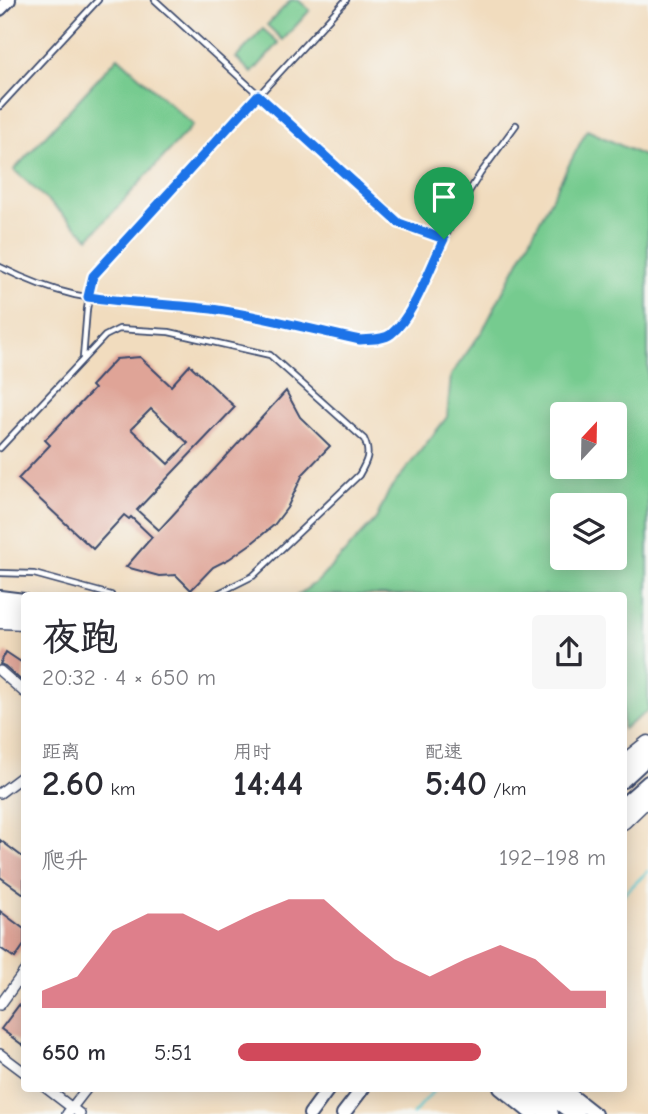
<!DOCTYPE html>
<html lang="zh">
<head>
<meta charset="utf-8">
<style>
  :root { --surface:#fff; --page:#f7f7f7; --text:#2b2b33; --muted:#7c7c81; --accent:#d1495b }
  body { margin:0; font-family:"Comic Neue","LXGW WenKai TC",sans-serif; background:var(--page); color:var(--text); height:100vh; display:flex; flex-direction:column; font-size:26px; white-space:nowrap }
  * { box-sizing:border-box; margin:0 }
  p { font-size:23px; color:var(--muted) }
  .icon { flex:none; width:38px; height:38px; fill:none; stroke:currentColor; stroke-width:2; stroke-linecap:round; stroke-linejoin:round }
  .map { position:relative; flex:1; overflow:hidden }
  .side { position:absolute; left:21px; top:592px; width:606px; height:500px; display:flex; flex-direction:column; background:var(--surface); border-radius:7px; box-shadow:0 4px 18px #0003 }
  .side>* { flex:none }
  .needle { width:46px; rotate:22deg }
  .controls { position:absolute; left:550px; top:402px; display:grid; gap:14px }
  .controls a { display:grid; place-items:center; width:77px; height:77px; border-radius:7px; background:var(--surface); box-shadow:0 4px 18px #0003; font-size:35px }
  .pin { position:absolute; display:grid; place-items:center; width:60px; height:60px; color:#fff; margin:-72px -30px; border-radius:50% 50% 50% 0; rotate:-45deg; box-shadow:0 0 7px #0007 }
  .pin .icon { rotate:45deg }
  .round { display:grid; place-items:center; flex:none; width:74px; height:74px; border-radius:7px; background:var(--page) }
  .head { display:flex; align-items:center; justify-content:space-between; height:119px; padding:0 21px }
  h1 { font-size:38px; font-weight:700; line-height:52px }
  .metrics { display:grid; grid-template-columns:repeat(3,1fr); gap:10px; height:119px; padding:7px 21px }
  .metrics div { display:grid; align-content:center }
  .metrics b { font-size:35px; font-weight:700 }
  .metrics small { font-size:19px; font-weight:400 }
  .metrics p { font-size:19px }
  .chart { height:196px; padding:14px 21px }
  .chart p { display:flex; justify-content:space-between }
  .chart svg { width:100%; height:126px; margin-top:7px; fill:var(--accent); opacity:.7 }
  ul { padding:0 21px; list-style:none; font-size:23px }
  li { display:grid; grid-template-columns:112px 84px 1fr; align-items:center; height:52px }
  li i { height:18px; border-radius:9px; background:var(--accent) }
  .map>svg:first-child { display:block }
  .green { fill:#76cb8f; stroke:#487d76; stroke-width:2; fill-rule:evenodd }
  .lines { fill:none; stroke-linecap:round; stroke-linejoin:round }
  .stream { stroke:#5dcad3; stroke-width:2.5 }
  .building { fill:#dfa497; fill-rule:evenodd }
  .lane-casing { stroke:#3b496c; stroke-width:8 }
  .street-casing { stroke:#3b496c; stroke-width:12 }
  .secondary-casing { stroke:#3b496c; stroke-width:16 }
  .highway-casing { stroke:#3b496c; stroke-width:19 }
  .lane { stroke:#fff; stroke-width:4.5 }
  .street { stroke:#fff; stroke-width:9 }
  .secondary { stroke:#fff; stroke-width:12 }
  .highway { stroke:#fff; stroke-width:16 }
  .route-casing { stroke:#fff; stroke-width:14 }
  .route { stroke:#1a73e8; stroke-width:9 }
</style>
</head>
<body>
<div class="map">
<svg width="648" height="1114" viewBox="0 0 648 1114">
  <rect width="100%" height="100%" fill="#f6f6f2"/>
  <filter id="ink" filterUnits="userSpaceOnUse"><feTurbulence type="fractalNoise" baseFrequency=".0143" numOctaves="2"/><feDisplacementMap in="SourceGraphic" scale="14" xChannelSelector="R" yChannelSelector="G"/><feConvolveMatrix kernelMatrix="1 2 1 2 8 2 1 2 1" color-interpolation-filters="sRGB"/></filter>
  <filter id="wash" filterUnits="userSpaceOnUse"><feTurbulence type="fractalNoise" baseFrequency=".00686" numOctaves="4" result="noise"/><feDisplacementMap in="SourceGraphic" scale="28" xChannelSelector="R" yChannelSelector="G"/><feGaussianBlur stdDeviation="1.57" result="paint"/><feColorMatrix in="noise" values="0 0 0 0 0 0 0 0 0 0 0 0 0 0 0 0 0 1.4 0 .05"/><feComposite in="paint" operator="in"/></filter>
  <g filter="url(#wash)">
    <rect width="100%" height="100%" fill="#f1dcbe"/>
    <path class="green" d="M291,0H298L310,10L283,40L267,25Z
      M263,29L279,43L252,73L236,58Z
      M118,57L193,125L89,238L14,170Z
      M587,130L648,158V711L623,729V595H298L319,580L376,519L389,491L447,417L451,375L483,330ZM562,415H614V467H562ZM562,506H614V558H562Z"/>
    <g class="lines">
      <path class="stream" d="M623,895L648,871
        M413,1114L436,1088"/>
    </g>
    <g id="blocks">
      <path class="building" d="M140,357L171,386L190,365L235,407L137,510L159,530L286,391L300,417L330,446L303,474L287,508L274,525L252,543L229,559L213,567L191,590L176,575L159,576L126,567L152,537L131,517L129,519L124,515L93,549L18,479L50,445L45,440L94,389L91,386L116,359ZM151,409L188,443L168,464L131,429Z
        M6,652L24,664V683L5,666L0,664Z
        M0,840L24,858V894L0,877Z
        M0,911L24,929V945L15,958L0,948Z
        M19,1005L24,1009V1046L1,1029Z"/>
    </g>
  </g>
  <g filter="url(#ink)">
    <use href="#blocks" fill-opacity="0" stroke="#3b496c" stroke-width="2"/>
    <g class="lines">
      <g class="lane-casing">
        <path id="lane" d="M155,0L399,223L444,239
          M0,106L98,0
          M0,267C24,279 49,289 75,295C121,304 167,303 213,310C263,317 311,329 360,340L376,339L390,335L402,322L416,299L460,206L480,174L516,125
          M83,358L87,309L93,276L346,0
          M0,448L105,336L119,329L169,332L270,355L364,439C371,454 367,461 359,475L253,576L215,595
          M0,573L34,574L111,595"/>
      </g>
      <g class="street-casing">
        <path id="street" d="M0,671L24,692
          M0,793L24,775
          M0,1005L24,972
          M0,1054L24,1072
          M46,1088L80,1114
          M67,1114L87,1088"/>
      </g>
      <g class="secondary-casing">
        <path id="secondary" d="M0,9L9,0
          M0,597L24,600
          M623,781L648,758
          M623,804L648,782
          M500,1088L532,1114
          M562,1088L595,1114
          M310,1114L329,1088
          M343,1114L363,1088"/>
      </g>
      <g class="highway-casing">
        <path id="highway" d="M0,608L24,610
          M0,620L24,621
          M623,764L648,744
          M623,821L648,797
          M519,1088L550,1114
          M541,1088L576,1114"/>
      </g>
      <use href="#lane" class="lane"/>
      <use href="#street" class="street"/>
      <use href="#secondary" class="secondary"/>
      <use href="#highway" class="highway"/>
    </g>
  </g>
  <g class="lines" filter="url(#ink)">
    <g class="route-casing">
      <path id="route" d="M258,95L399,223L444,239C431,265 414,316 391,334C383,340 370,339 360,340C310,329 262,316 212,309C171,304 129,303 88,297L93,276Z"/>
    </g>
    <use href="#route" class="route"/>
  </g>
</svg>
<div class="controls">
<a><svg class="needle" viewBox="-14 -14 28 28"><path d="M0-13l5 13h-10z" fill="#e53935"/><path d="M0 13l5-13h-10z" fill="#7c7c81"/></svg></a>
<a><svg class="icon" aria-label="layers" viewBox="0 0 24 24"><path d="M12 4l9 5-9 5-9-5zM3 14l9 5 9-5"/></svg></a>
</div>
<div class="pin" style="left:444px;top:239px;background:#1e9e55"><svg class="icon" aria-label="arrive" viewBox="0 0 24 24"><path d="M6 21V4h12l-3 4 3 4H6"/></svg></div>
<section class="side">
<div class="head"><div><h1>夜跑</h1><p>20:32 · 4 × 650 m</p></div><a class="round"><svg class="icon" aria-label="share" viewBox="0 0 24 24"><path d="M12 15V3M7 8l5-5 5 5M5 13v7h14v-7"/></svg></a></div>
<div class="metrics">
<div><p>距离</p><b>2.60<small> km</small></b></div>
<div><p>用时</p><b>14:44</b></div>
<div><p>配速</p><b>5:40<small> /km</small></b></div>
</div>
<div class="chart"><p><span>爬升</span>192–198 m</p>
<svg viewBox="0 0 160 44" preserveAspectRatio="none"><path d="M0 44V38L10 33L20 17L30 11L40 11L50 17L60 11L70 6L80 6L90 17L100 27L110 33L120 27L130 22L140 27L150 38L160 38V44z"/></svg>
</div>
<ul>
<li><b>650 m</b>5:51<i style="width:66%"></i></li>
</ul>
</section>
</div>
</body>
</html>
